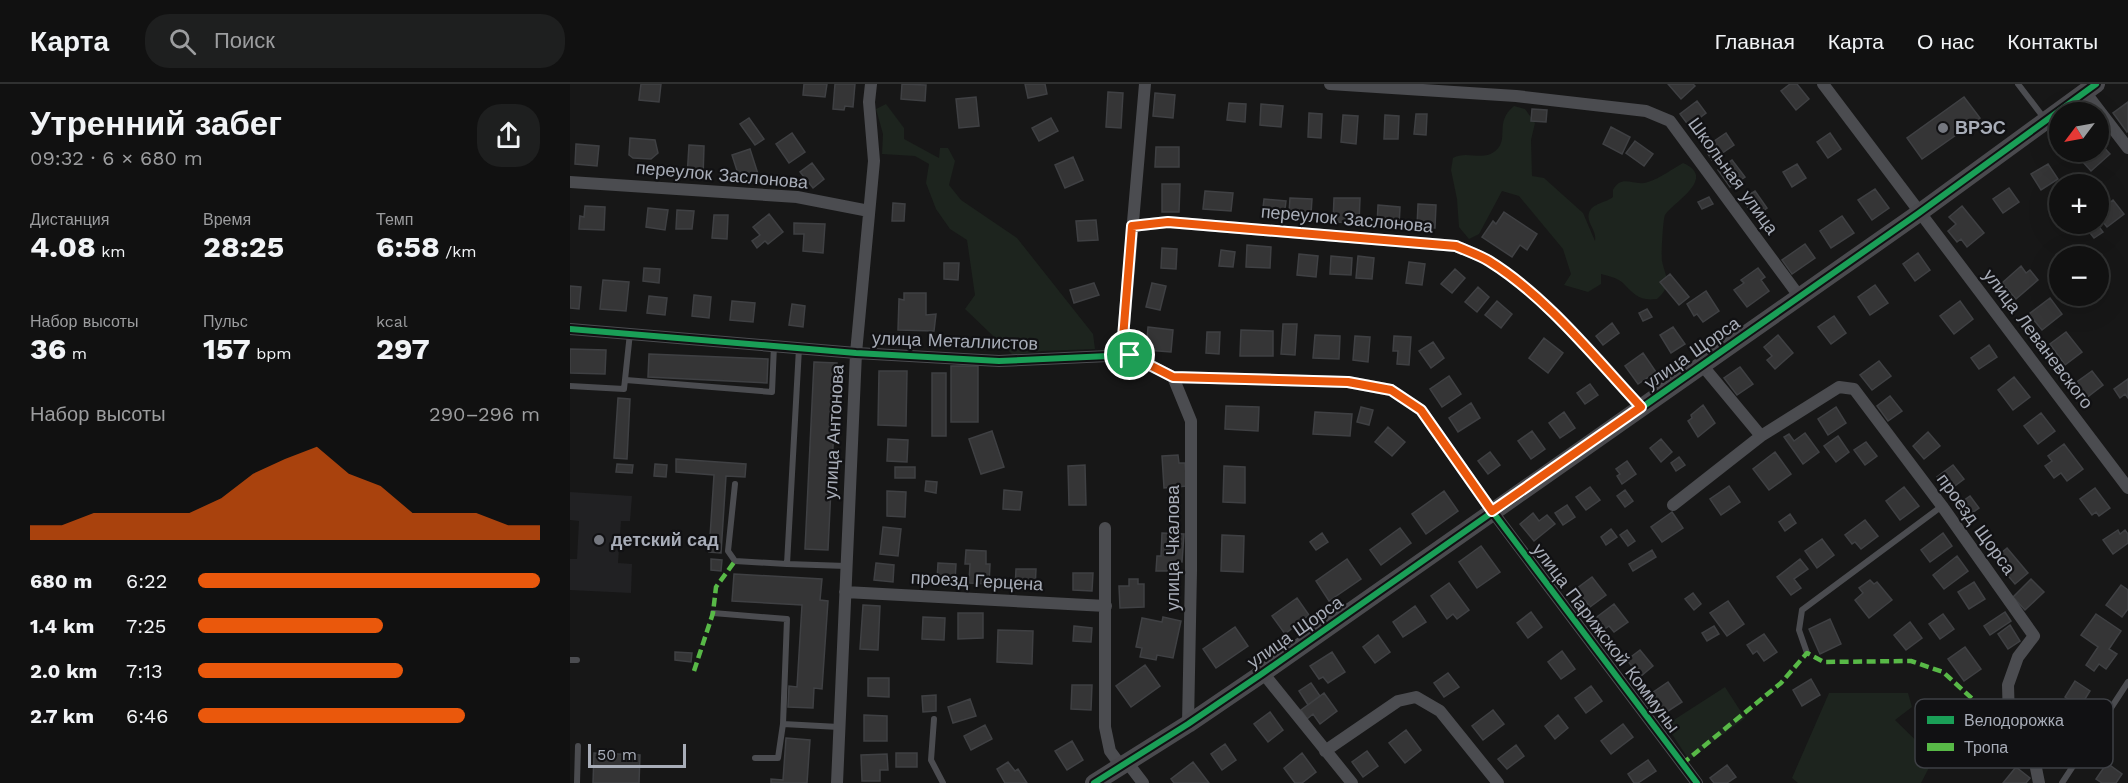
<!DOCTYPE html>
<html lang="ru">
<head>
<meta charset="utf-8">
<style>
  :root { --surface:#111; --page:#1e1f1f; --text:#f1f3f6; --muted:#9c9d9f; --line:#303131; --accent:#ea580c }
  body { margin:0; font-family:"Work Sans",sans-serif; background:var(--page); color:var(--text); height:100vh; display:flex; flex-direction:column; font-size:22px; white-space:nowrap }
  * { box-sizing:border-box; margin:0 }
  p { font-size:20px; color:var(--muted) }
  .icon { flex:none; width:33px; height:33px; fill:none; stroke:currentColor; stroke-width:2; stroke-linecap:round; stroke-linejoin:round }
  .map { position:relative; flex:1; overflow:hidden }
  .panel { display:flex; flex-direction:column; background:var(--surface); width:570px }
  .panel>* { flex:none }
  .needle { width:39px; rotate:238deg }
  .buttons { position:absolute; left:1479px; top:18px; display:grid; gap:12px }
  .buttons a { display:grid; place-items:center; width:60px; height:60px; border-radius:50%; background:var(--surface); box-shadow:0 6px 24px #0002,0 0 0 2px var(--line); font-size:30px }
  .scale { position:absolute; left:18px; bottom:15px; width:98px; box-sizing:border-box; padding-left:6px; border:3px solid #a8adb8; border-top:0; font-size:16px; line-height:21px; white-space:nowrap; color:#a8adb8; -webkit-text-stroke:4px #111113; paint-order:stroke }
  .pin { position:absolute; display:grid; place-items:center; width:51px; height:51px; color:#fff; margin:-26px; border:3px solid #fff; border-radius:50%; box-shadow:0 2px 6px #0007 }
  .round { display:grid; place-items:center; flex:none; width:63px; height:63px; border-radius:24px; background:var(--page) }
  .overview { display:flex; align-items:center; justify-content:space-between; height:102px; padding:0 30px }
  h1 { font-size:33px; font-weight:700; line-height:45px }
  .figures { display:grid; grid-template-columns:repeat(3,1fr); gap:9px; height:102px; padding:6px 30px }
  .figures div { display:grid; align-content:center }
  .figures b { font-size:30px; font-weight:700 }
  .figures small { font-size:16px; font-weight:400 }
  .figures p { font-size:16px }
  .chart { height:168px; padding:12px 30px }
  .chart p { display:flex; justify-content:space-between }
  .chart svg { width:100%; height:108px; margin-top:6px; fill:var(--accent); opacity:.7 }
  ul { padding:0 30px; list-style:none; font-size:20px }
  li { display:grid; grid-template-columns:96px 72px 1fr; align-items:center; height:45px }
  li i { height:15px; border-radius:8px; background:var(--accent) }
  header { display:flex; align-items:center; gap:36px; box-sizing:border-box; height:84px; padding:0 30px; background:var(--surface); border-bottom:2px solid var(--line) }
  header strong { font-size:28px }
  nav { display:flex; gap:33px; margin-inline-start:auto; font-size:21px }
  .search { width:420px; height:54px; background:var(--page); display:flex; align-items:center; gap:15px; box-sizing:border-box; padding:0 21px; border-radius:24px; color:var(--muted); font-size:22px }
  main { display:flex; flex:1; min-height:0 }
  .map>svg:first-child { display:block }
  .built { fill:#212123 }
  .green { fill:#1d241e }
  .building { fill:#353536; stroke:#3f4043; stroke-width:1.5 }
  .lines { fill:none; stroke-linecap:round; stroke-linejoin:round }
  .lane { stroke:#4b4c50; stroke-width:6 }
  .street { stroke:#4b4c50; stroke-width:12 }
  .secondary { stroke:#4a4a4e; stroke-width:18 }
  .quiet { stroke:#58b947; stroke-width:4.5; stroke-dasharray:9 4.5; stroke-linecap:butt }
  .cycleway-casing { stroke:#111113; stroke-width:10 }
  .cycleway { stroke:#1a9f57; stroke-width:6 }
  .route-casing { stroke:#fff; stroke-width:12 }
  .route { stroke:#ea580c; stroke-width:8 }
  .poi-dot { fill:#757880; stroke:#111113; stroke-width:2 }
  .labels { text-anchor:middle; stroke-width:4.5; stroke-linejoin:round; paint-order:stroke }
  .poi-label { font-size:18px; font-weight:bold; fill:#a8adb8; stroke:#111113; text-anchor:start }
  .street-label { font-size:18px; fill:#a8adb8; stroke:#111113 }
  .key { fill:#111113; stroke:#3e4045; stroke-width:1.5 }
  .key-label { font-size:16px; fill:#a8adb8 }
</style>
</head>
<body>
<header>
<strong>Карта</strong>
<div class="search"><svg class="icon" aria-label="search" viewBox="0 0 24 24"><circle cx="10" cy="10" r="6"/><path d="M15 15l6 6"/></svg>Поиск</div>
<nav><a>Главная</a><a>Карта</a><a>О нас</a><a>Контакты</a></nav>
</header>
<main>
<section class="panel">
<div class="overview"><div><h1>Утренний забег</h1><p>09:32 · 6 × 680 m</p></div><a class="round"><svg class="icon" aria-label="share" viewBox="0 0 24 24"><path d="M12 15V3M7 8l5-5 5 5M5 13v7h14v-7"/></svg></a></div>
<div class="figures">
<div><p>Дистанция</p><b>4.08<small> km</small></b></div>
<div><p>Время</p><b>28:25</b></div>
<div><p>Темп</p><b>6:58<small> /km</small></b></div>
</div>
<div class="figures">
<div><p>Набор высоты</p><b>36<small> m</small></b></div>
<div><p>Пульс</p><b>157<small> bpm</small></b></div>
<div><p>kcal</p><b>297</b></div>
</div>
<div class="chart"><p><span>Набор высоты</span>290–296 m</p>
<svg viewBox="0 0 160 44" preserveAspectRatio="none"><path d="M0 44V38L10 38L20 33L30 33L40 33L50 33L60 27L70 17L80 11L90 6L100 17L110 22L120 33L130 33L140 33L150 38L160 38V44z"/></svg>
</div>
<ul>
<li><b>680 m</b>6:22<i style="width:100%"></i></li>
<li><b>1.4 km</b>7:25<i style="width:54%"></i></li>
<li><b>2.0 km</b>7:13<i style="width:60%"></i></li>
<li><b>2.7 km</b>6:46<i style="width:78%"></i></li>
</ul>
</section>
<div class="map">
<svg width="1558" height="699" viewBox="0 0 1558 699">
  <rect width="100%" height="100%" fill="#171717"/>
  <path class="built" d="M0,408L62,412L60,437H51L48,479L62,480L61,509L0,506V475H7L9,437L0,436Z"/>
  <path class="green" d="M316,20L334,44V55L369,74L370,64H378L385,77L379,101L391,116L447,154L523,250L525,265L472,267L443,271L395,225L405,211L397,156L380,145L366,125L356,99L359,80L345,72L312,70L313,50L306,25Z
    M944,22L955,25L965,39L961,56L962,92L974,94L1013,129L1025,157C1027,146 1016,139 1019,129C1022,119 1036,119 1043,113V106C1052,89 1064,103 1078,98C1091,94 1102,85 1113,79C1148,94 1103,118 1095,131C1093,134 1091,174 1092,177C1096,195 1103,200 1087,215C1069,217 1065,211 1054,200C1049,194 1038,192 1031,190V200L1018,208L994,201L1001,190L993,165L949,112L932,107L909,150L899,155L889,143L887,115L881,86L883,74C896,66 912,77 924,68C941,56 923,39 944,22Z
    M1155,603L1175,634L1119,676L1096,641Z
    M1259,609H1338L1342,623L1325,636L1364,674L1351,699H1228L1222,694Z"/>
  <path class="building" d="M71,0H91L89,18L69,16Z
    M234,0H257L255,13L233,11Z
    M265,0H285L283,23L275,22L274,26L263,25Z
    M332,0L356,1L355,17L331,15Z
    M455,0H475L477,10L458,14Z
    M1098,0H1123L1125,2L1111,15Z
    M1220,0H1227L1239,15L1226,26L1211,7Z
    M538,8L553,9L551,44L536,43Z
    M585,9L605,11L603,34L583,32Z
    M406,13L409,42L389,44L386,15Z
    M1394,13L1410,34L1352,75L1337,54Z
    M1127,17L1136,29L1119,42L1110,30Z
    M1558,18V47L1557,48L1543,29Z
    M659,19L676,20L675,38L657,36Z
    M691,20L713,22L711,43L690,41Z
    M962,25L977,26L976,38L961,37Z
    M739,29L752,30L751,54L738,53Z
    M846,30H857L856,51L844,50Z
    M773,31L788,32L786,60L771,58Z
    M815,31L829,32L828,55H814Z
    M179,34L194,55L185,61L170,40Z
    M481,34L488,47L469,57L462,44Z
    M1041,43L1060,53L1052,70L1033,60Z
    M222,49L235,68L219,79L206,60Z
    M1156,49L1164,61L1142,76L1134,64Z
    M1260,49L1271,65L1258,74L1247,58Z
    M60,54L85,56L88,69L81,75L63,74L59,71Z
    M1065,57L1083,70L1074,82L1056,69Z
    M1528,57L1540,70L1521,87L1512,77L1515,73L1510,68H1528Z
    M6,60L29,62L27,82L5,80Z
    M119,61L134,62L133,94L117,93Z
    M586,63H609V83H585Z
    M180,65L189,93L171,99L162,71Z
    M503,73L513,96L495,104L485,81Z
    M1162,76L1175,93L1160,103L1148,86Z
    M242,79L254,95L243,104L230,88Z
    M1227,80L1236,94L1222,103L1213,88Z
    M1478,80L1488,95L1471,106L1461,90Z
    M592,100H610L609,128H592Z
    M1439,104L1449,118L1433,129L1423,115Z
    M1305,105L1319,124L1302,136L1288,116Z
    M635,107L663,109L661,127L633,125Z
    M1185,107L1197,124L1185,133L1172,115Z
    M1139,113L1143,120L1132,125L1128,118Z
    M720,114L742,115L741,130L719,129Z
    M764,114H790L789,139L763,138Z
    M694,115L716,117L714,134L692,133Z
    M1543,116L1554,130L1537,143L1528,132V128Z
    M323,119L335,120L334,137H322Z
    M848,120L866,121L865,144L847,143Z
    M808,121L830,123L829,142L807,141Z
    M15,122L35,123L34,146L9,145L10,132L14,133Z
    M1392,122L1414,149L1397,163L1391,155L1387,158L1378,147L1386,140L1379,133Z
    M78,124L98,126L95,146L76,143Z
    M107,126L124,127L122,145H106Z
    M934,128L967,150L957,166L950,161L942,173L912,153L923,137L926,140Z
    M199,130L213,148L198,160L195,157L187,164L182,157L190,151L183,143Z
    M144,131H158L157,155L142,154Z
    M1272,132L1284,149L1261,164L1250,147Z
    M526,136L528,156L508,157L506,137Z
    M224,139L255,140L253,169L233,167L234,150H224Z
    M1513,140H1527L1533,148L1524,154Z
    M1235,160L1245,174L1222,190L1212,176Z
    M677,161L701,163L700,184L676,183Z
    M592,164L607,165L606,185L591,184Z
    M651,166L665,168L663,183L649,182Z
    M1348,169L1360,186L1345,197L1333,180Z
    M729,170L748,172L746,193L727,191Z
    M761,172L782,174L781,191L760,190Z
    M788,172L804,174L802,195L786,194Z
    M839,178L855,180L852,201L836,199Z
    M374,179H389L388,196L374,195Z
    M1451,182L1456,189L1460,186L1468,196L1446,215L1432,199Z
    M74,184L90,185L89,199L73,197Z
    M1188,184L1195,193L1191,196L1199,207L1177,223L1164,206L1174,199L1171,196Z
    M885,185L895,194L882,209L871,200Z
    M1100,190L1119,213L1109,221L1090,198Z
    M33,196L59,198L56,227L30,225Z
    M524,199L529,211L504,219L500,206Z
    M582,199L596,202L590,226L576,223Z
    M1305,201L1318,219L1300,231L1288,213Z
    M0,202L11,203L9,225L0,224Z
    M908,203L919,213L907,228L895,218Z
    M1136,207L1149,227L1133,238L1127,230L1124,232L1117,220Z
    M334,209H356V231L366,230L364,247L328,246L329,215L334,216Z
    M124,211L141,213L139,234L122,232Z
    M79,212L97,214L95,231L77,229Z
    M1480,214L1492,230L1472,246L1459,230Z
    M162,217L185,219L183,238L160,236Z
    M927,217L942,230L931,244L915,231Z
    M1390,217L1403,235L1384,250L1370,232Z
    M222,220L235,222L233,243L219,241Z
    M1077,225L1082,233L1073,237L1069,229Z
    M1264,232L1276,249L1261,260L1248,243Z
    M1042,239L1049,249L1033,261L1026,252Z
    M713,240H727L725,271L711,270Z
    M578,243L603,246L601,268L576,266Z
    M1103,243L1115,260L1101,269L1090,251Z
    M671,246L703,247V272H670Z
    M637,248H650L649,270L636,269Z
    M1496,248L1512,268L1495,281L1480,260Z
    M745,251L770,252L769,275L743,274Z
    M1208,251L1223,269L1205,285L1197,276L1202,272L1194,263Z
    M785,252L800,253L798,278L783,276Z
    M824,252L841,253L839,281L827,280L828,267H823Z
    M974,254L993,269L978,289L959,274Z
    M863,258L874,274L861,284L849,267Z
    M1419,261L1427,273L1409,285L1401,274Z
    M0,265L36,266L35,290L0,289Z
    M1073,269L1086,288L1068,300L1055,282Z
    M79,270L198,275L197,299L78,293Z
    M1309,277L1321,292L1302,306L1290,291Z
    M244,278L267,279L258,466L235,465Z
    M381,282H408V338H381Z
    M1170,283L1183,300L1167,311L1154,294Z
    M309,287H337L336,342L308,341Z
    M1522,287L1533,301L1515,315L1504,300Z
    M362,289H376V352H362Z
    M879,292L891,310L872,323L860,305Z
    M1444,293L1460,313L1443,326L1428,306Z
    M1558,295V314L1555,310L1550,314L1544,305Z
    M1020,300L1028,311L1015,320L1007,309Z
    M1320,312L1332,327L1318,337L1307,322Z
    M48,314L60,315L57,375L44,374Z
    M901,319L910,334L888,348L879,334Z
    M1133,321L1145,339L1128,353L1118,337L1122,334L1121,331Z
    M656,322L689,323L688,347L655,345Z
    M791,323L803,326L799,341L787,338Z
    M1266,323L1276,339L1258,351L1248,335Z
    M745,328L782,330L780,352L743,350Z
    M994,328L1005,344L990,354L979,339Z
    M1471,329L1485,347L1468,360L1454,342Z
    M818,343L835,358L822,372L805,358Z
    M422,347L434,383L411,390L399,355Z
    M962,347L975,365L961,375L948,357Z
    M1358,348L1370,362L1354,375L1343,362Z
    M1235,349L1249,368L1233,380L1214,353L1219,350L1224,357Z
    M1268,352L1279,368L1266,378L1254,362Z
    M318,355L338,356L337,378L317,377Z
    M1091,355L1102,368L1091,378L1080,364Z
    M1296,358L1307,372L1295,381L1284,366Z
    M1494,360L1513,385L1497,397L1491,389L1484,394L1475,382L1482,377L1478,372Z
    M920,368L930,381L918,390L908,377Z
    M1205,368L1221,390L1199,406L1183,385Z
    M608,371L609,379H615L617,402L594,404L592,372Z
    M1109,373L1115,381L1106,387L1101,379Z
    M106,375L176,380L175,393L156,392L151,469L139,468L144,391L106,388Z
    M1057,377L1066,390L1052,400L1047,392L1050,390L1046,385Z
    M47,380L63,381L62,389L46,388Z
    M85,380L97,381L96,393L84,392Z
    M515,381L516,421H499L498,382Z
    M1383,381L1394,395L1378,407L1367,393Z
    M654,382L675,383V419L653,418Z
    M325,383H345V394H325Z
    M356,397L367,398L366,409L355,407Z
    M1159,402L1170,418L1151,431L1140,415Z
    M1020,403L1030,416L1016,426L1006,413Z
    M1334,403L1349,422L1330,436L1316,417Z
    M1525,404L1540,424L1529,432L1526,428L1522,431L1510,415Z
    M434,406L452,408L450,426L433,425Z
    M1055,406L1063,417L1055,423L1047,412Z
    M317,407L336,408L335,433L317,432Z
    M874,407L888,427L856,450L842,430Z
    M1400,412L1409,424L1395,434L1386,422Z
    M997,421L1005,433L993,441L985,429Z
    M1102,428L1113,444L1092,458L1081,443Z
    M963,429L969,437L977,431L985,440L964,457L950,440Z
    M1220,430L1226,439L1215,447L1209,438Z
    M1295,436L1308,452L1291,465L1285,458L1282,460L1275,451Z
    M313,443L331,445L328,472L310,470Z
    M830,444L841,459L811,481L800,466Z
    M1041,445L1047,453L1036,461L1031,453Z
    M1057,446L1065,457L1058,462L1050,451Z
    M1548,446L1550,450L1555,446L1558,450V459L1543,470L1533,456Z
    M592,449L614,450L612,478L601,477V487H586L587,472H591Z
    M752,449L758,458L746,466L740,458Z
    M1373,449L1382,462L1360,478L1351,466Z
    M652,451L674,452L673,488L651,487Z
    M1252,455L1264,471L1247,484L1235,467Z
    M911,462L930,488L907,504L889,478Z
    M1437,464L1458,489L1445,500L1424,475Z
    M396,466L416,467V480H420L419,500L399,499L400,480H395Z
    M1082,466L1086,473L1063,487L1059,480Z
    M1387,472L1398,487L1374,505L1363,491Z
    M141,475L152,476L151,487L141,486Z
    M777,475L791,495L759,517L746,497Z
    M1230,475L1238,485L1224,495L1231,504L1221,511L1207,493Z
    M306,479L324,481L323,498L304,496Z
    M368,479L386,480L385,497L367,496Z
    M446,485H466L465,506H445Z
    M503,489H523L522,507L503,506Z
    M164,490L252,495L250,516L258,517L252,605L244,604L243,624L218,623L219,602L227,603L232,521L162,517Z
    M1022,493L1036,511L1020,523L1006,505Z
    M559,495H568V500H574V523L550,524L549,502H559Z
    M1461,495L1474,508L1455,526L1443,513Z
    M1300,496L1304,500L1307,498L1322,516L1299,534L1285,516L1293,509L1289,504Z
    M1404,498L1415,515L1399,525L1388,508Z
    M879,499L899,526L887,535L883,530L877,535L861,512Z
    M1551,501L1558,506V525L1552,533L1536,521Z
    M1123,509L1131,520L1124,526L1115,515Z
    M727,514L739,531L715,550L702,532Z
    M1158,517L1174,540L1157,552L1140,529Z
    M1044,520L1058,538L1044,548L1039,542L1032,547L1023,536Z
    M293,521L310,522L308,566L290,565Z
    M845,522L856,538L833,553L823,538Z
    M961,528L972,543L958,554L947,539Z
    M1435,528L1441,537L1420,551L1414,542Z
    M388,529H413V554L388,555Z
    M1373,530L1384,545L1370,555L1359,540Z
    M1526,530L1551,547L1539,565L1547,570L1536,585L1529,580L1524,587L1516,581L1528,563L1511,551Z
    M353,533L375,534L374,556L352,555Z
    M593,533L611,537L603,574L587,571L586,576L570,573L572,564L566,563L572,534L592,538Z
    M1260,535L1271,560L1250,570L1239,545Z
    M1340,538L1352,554L1336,566L1324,551Z
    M1440,541L1450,557L1438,565L1428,550Z
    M504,542L522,544L521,558L503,557Z
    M1144,542L1149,550L1137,557L1132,549Z
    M665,543L678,562L646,584L633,565Z
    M428,546L463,547L462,580L427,578Z
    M1194,550L1207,568L1194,577L1187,567L1183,570L1177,561Z
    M808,551L820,568L805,579L793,563Z
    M1395,563L1411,585L1394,597L1378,575Z
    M1070,566L1083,582L1070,593L1057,576Z
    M992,567L1005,585L991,595L978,578Z
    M105,568L122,569L121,578L105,576Z
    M762,568L775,588L758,599L753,593L749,595L740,582Z
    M575,581L590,602L561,623L546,602Z
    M878,589L889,603L874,613L864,599Z
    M298,594H319V613L298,612Z
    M1241,595L1250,611L1232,622L1223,606Z
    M1505,597L1520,607L1510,623L1495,613Z
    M1098,598L1112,618L1092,631L1079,611Z
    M741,599L750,612L738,621L729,607Z
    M502,601H522L521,626L501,625Z
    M1021,602L1032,617L1016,629L1005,614Z
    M754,609L767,627L750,640L743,630L737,635L731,626Z
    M366,611V627L353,628L352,612Z
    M400,615L406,632L383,639L378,623Z
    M923,626L934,640L913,656L902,642Z
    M700,628L713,646L698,658L684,640Z
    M294,631L317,632V657H294Z
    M988,631L998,644L985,655L975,642Z
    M1053,640L1063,653L1041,670L1031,657Z
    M415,641L422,655L401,666L394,652Z
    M836,646L851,666L835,679L819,659Z
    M216,654L240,656L237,699H201V695L213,696Z
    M502,657L513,676L497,686L485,667Z
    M655,660L666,676L652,686L641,670Z
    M946,661L954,672L937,685L928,675Z
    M797,667L808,682L793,693L782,678Z
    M24,669L70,671L69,699H23Z
    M326,669H347V683H326Z
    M732,669L746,688L732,699H725L714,684Z
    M317,670L318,686H310V697H292L291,671Z
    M1078,676L1086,687L1068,699H1064L1058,690Z
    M438,678L445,687L448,685L457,699H435L427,685Z
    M623,678L639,699H604L601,695Z
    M1537,679L1552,690L1546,699H1532L1526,695Z
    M1157,681L1166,693L1157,699H1144L1140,694Z
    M1446,683L1460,694L1456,699H1433Z"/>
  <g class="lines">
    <path class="lane" d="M1448,0L1474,34
      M229,264L217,480L276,482
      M56,296L202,308L204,261
      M0,302L54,305L60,249
      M165,400L158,467L165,477L217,480
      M143,529L217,535L213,640L269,643
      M1237,569L1229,546L1232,526L1372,422
      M0,576H7
      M364,635L361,676L373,699
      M185,674H208L213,640
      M7,699L8,662
      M1492,699L1558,598"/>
    <path class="street" d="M760,0L946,12L1076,27L1100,37L1229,212
      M1253,0L1558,404
      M1515,8L1558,64
      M0,98L227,113L299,127
      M562,142L598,138L886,162C897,167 909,171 919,177C976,212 1026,274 1071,323
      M0,245L286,269L429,277L560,271L603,293L778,298L821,306L851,326L922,427L1127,699
      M560,271L553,253L575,0
      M1132,281L1191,352L1269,303L1284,305L1372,422L1464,552L1448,573L1438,601L1439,636L1463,669L1469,699
      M603,293L621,337V487L618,640
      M1103,421L1191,352
      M535,444V643L540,667L551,682
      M275,508L536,522
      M693,589L782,699
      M755,667L828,617L846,613L870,627L928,699
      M557,678L573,699
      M267,699L286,269L304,77L299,18L301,0"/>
    <path class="secondary" d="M524,699L618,640L693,589L1349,129L1526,0"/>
    <path class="quiet" d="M124,587L143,529L146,503L165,477
      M1112,680L1211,599L1237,569L1254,578L1341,577L1373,588L1407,619L1439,636"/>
    <g class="cycleway-casing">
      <path id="cycleway" d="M0,245L286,269L429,277L560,271L603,293L778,298L821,306L851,326L922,427L1127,699
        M524,699L618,640L693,589L1349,129L1526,0"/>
    </g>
    <use href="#cycleway" class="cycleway"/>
  </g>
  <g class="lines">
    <g class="route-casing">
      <path id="route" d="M598,138L886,162C897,167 909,171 919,177C977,213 1025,274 1071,323L922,427L851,326L821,306L778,298L603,293L560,271L553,254L562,142Z"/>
    </g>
    <use href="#route" class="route"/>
  </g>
  <g class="poi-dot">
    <circle cx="1373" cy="44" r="6"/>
    <circle cx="29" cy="456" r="6"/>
  </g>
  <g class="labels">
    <g class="poi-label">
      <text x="1385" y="50">ВРЭС</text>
      <text x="41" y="462">детский сад</text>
    </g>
    <g class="street-label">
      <text transform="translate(152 91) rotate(5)" y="6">переулок Заслонова</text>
      <text transform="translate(1163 92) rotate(54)" y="6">Школьная улица</text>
      <text transform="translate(777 135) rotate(5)" y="6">переулок Заслонова</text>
      <text transform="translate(1468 255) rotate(53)" y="6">улица Леваневского</text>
      <text transform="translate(385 257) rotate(2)" y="6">улица Металлистов</text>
      <text transform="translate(1122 269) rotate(-35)" y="6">улица Щорса</text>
      <text transform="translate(264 348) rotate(-87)" y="6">улица Антонова</text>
      <text transform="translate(1406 440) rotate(54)" y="6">проезд Щорса</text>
      <text transform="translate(603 464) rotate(-90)" y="6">улица Чкалова</text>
      <text transform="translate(407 497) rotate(3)" y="6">проезд Герцена</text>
      <text transform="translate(725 548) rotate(-35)" y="6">улица Щорса</text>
      <text transform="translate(1036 554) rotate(53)" y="6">улица Парижской Коммуны</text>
    </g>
  </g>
  <rect x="1345" y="615" width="198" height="69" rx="9" class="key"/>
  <rect x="1357" y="632" width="27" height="8" fill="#1a9f57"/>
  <rect x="1357" y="659" width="27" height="8" fill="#58b947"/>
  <g class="key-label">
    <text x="1394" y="642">Велодорожка</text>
    <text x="1394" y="669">Тропа</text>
  </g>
</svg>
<div class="buttons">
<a><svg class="needle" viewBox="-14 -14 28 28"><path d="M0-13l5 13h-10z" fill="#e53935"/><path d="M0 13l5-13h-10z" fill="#9c9d9f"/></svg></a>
<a>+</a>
<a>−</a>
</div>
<div class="scale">50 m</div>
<div class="pin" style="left:560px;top:271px;background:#1e9e55"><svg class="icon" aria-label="arrive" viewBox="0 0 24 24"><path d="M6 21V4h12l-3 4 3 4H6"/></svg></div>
</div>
</main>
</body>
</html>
